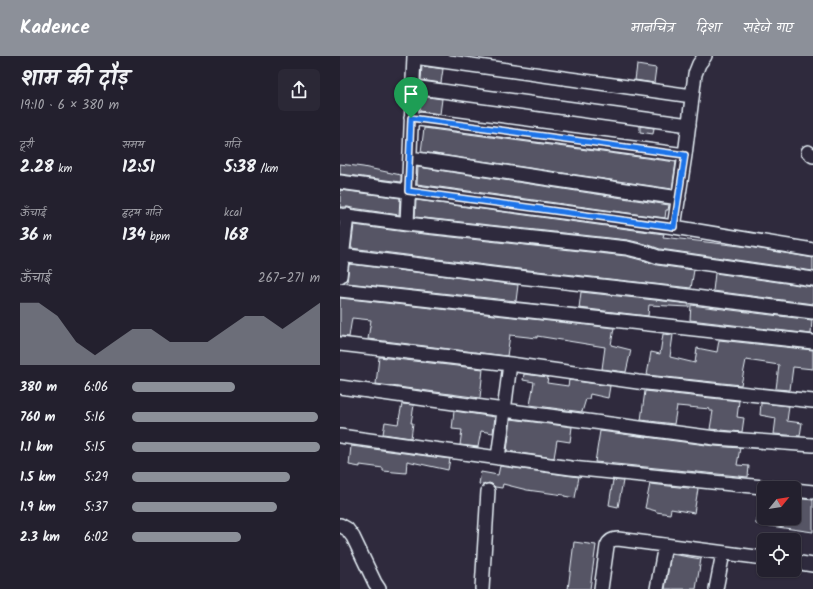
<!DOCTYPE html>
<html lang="hi">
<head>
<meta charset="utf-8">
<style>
  :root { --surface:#23202e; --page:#2b2836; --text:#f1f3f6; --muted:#a3a3aa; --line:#403e4a; --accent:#8c9099 }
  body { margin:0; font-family:Kalam,"Playpen Sans Deva",sans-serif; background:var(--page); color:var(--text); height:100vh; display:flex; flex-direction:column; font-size:15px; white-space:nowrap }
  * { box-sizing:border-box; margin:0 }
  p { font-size:13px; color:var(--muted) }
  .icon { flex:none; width:22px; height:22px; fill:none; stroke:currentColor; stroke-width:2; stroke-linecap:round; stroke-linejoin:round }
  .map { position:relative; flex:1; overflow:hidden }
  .drawer { display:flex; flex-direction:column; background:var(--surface); width:340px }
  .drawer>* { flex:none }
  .needle { width:26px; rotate:60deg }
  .fabs { position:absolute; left:417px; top:425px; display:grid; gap:8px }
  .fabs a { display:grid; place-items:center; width:44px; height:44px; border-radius:6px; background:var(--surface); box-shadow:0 1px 3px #0004,0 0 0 1px var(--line); font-size:20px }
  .pin { position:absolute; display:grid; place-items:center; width:34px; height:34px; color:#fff; margin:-41px -17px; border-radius:50% 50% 50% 0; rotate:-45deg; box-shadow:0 0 4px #0007 }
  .pin .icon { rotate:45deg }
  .round { display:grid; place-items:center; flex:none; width:42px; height:42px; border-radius:6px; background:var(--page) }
  .overview { display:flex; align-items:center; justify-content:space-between; height:68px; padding:0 20px }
  h1 { font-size:22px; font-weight:800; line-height:30px }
  .figures { display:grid; grid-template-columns:repeat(3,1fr); gap:6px; height:68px; padding:4px 20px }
  .figures div { display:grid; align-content:center }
  .figures b { font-size:17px; font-weight:800 }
  .figures small { font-size:11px; font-weight:400 }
  .figures p { font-size:11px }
  .chart { height:112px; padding:8px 20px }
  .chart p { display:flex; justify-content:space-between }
  .chart svg { width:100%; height:72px; margin-top:4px; fill:var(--accent); opacity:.7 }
  ul { padding:0 20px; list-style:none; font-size:13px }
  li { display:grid; grid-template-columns:64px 48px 1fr; align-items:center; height:30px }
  li i { height:10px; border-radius:5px; background:var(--accent) }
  header { display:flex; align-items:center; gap:24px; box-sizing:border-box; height:56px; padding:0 20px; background:var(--accent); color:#fff }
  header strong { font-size:19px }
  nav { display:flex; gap:22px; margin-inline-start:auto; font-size:14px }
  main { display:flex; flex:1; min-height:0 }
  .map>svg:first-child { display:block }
  .building { fill:#575565; stroke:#e8f1f8 }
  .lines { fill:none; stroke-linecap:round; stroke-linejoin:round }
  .street-casing { stroke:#e8f1f8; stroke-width:16 }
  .street { stroke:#2f2a3d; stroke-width:13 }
  .route-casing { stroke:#fff; stroke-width:8 }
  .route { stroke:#1a73e8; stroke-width:5 }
</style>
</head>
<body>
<header>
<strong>Kadence</strong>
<nav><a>मानचित्र</a><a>दिशा</a><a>सहेजे गए</a></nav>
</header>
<main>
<section class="drawer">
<div class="overview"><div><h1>शाम की दौड़</h1><p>19:10 · 6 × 380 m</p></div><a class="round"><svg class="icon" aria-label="share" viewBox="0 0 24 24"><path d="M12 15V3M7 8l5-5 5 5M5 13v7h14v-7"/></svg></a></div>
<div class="figures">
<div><p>दूरी</p><b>2.28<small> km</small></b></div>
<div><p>समय</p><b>12:51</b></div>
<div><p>गति</p><b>5:38<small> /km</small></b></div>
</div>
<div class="figures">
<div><p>ऊँचाई</p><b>36<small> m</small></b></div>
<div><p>हृदय गति</p><b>134<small> bpm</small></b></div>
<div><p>kcal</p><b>168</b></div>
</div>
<div class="chart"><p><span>ऊँचाई</span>267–271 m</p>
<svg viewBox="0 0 160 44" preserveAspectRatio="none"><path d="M0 44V6L10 6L20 14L30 30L40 38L50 30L60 22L70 22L80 30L90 30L100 30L110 22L120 14L130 14L140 22L150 14L160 6V44z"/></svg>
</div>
<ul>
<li><b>380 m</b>6:06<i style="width:55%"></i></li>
<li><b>760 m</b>5:16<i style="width:99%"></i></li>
<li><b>1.1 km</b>5:15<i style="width:100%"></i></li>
<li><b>1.5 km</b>5:29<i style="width:84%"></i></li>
<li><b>1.9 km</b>5:37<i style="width:77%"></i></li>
<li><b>2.3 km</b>6:02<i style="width:58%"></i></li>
</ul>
</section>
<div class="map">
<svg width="473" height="533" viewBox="0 0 473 533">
  <rect width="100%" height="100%" fill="#2f2a3d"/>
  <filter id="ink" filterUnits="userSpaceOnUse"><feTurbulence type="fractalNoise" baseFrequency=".025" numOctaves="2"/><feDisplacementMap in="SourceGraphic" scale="8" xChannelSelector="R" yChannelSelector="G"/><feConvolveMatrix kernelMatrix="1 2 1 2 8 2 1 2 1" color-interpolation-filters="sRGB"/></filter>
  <g filter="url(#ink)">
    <path class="building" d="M297,9L316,12L314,27L295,24Z
      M82,10L103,13L101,27L81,24Z
      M81,40L102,43L100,58L80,55Z
      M300,70L314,72L313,78L300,76Z
      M84,72L336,106L332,133L81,96Z
      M0,108L23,111L61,119V126L0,118Z
      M78,111L329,149L328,154H326L325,162L77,128Z
      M0,134L60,142L59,159L12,152L8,151H0Z
      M76,144L324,178L323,181L409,191L473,202V215L320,193L309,189L288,184L75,161Z
      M14,169L66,176L286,200L305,205L317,209L354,214L351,232L161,211L11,192Z
      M9,208L178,229L176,245L7,227Z
      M375,217L473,231V248L373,235Z
      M241,236L315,244L349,248V251L309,249L308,260L239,252Z
      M0,242L274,272L271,289L291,294L286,316L262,313L265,291L197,280V282L170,279L167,300L28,283L31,264L12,262L9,281L0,280Z
      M351,249L472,264L471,278L350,264Z
      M323,278L333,279L330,301L355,307L357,292L377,296L379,284L473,294V313L453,311L450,334L436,333L439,309L406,304L401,329L307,319L311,296L320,298Z
      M39,301L143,313L140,342L36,328Z
      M184,318L208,321L207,327L228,330L229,324L270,330L268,342L250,338L249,343H246L242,356L190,349L194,326L183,324Z
      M305,335L399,345L397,361L404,362L402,376L370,373L373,355H369L370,353L337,350L334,368L301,364Z
      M421,347L449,350L447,365L462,367L460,380L434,378L436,362L420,359Z
      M62,348L74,349L71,367H73L71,382L43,378L45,366L58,368Z
      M114,355L155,361L153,377L141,375L138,391L120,389L122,374L112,373Z
      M171,363L232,371L230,386L217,384L214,402L167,395Z
      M260,375L374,390L400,392L397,409L409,410L408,421L255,406Z
      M11,390L110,403L108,414L67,405L66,417L43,415V412L20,409V411L9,409Z
      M160,410L239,421L235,442L224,440V439L187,434L163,428L162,432L155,431L152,428L149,427L143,429L139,428L141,416L158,419Z
      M273,424L283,425L278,451L269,449Z
      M310,428L358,433L354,457L331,453L330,458L316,456V455L305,452Z
      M454,442L473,444V476L416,468V462H439L454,464Z
      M234,486L256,489L250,533H228Z
      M331,498L361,503L356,533H325Z"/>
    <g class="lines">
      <g class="street-casing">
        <path id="street" d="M74,1L352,40
          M73,31L349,69
          M71,62L345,99
          M468,96L473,100
          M70,102L339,142
          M0,126L334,171L473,194
          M0,159L67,168L287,192L307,197L318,201L326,202L473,223
          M67,168L74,0
          M334,171L345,99L355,18L359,8L365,0
          M0,199L160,219L316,236L473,256
          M0,220L7,159
          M0,234L473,286
          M0,288L170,308L298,326L473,345
          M0,331L164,354L375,382L473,389
          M0,380L231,412L433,432
          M158,402L170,308
          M454,434L473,436
          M0,469L7,473L13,481L35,527L39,533
          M454,506L473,509
          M142,533L148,435
          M261,533L267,490C269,485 272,483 278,483L424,502
          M317,533L325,489
          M376,533L383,497"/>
      </g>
      <use href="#street" class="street"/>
    </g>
  </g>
  <g class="lines" filter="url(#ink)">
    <g class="route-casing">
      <path id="route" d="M71,62L345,99L334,171L68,135Z"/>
    </g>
    <use href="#route" class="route"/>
  </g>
</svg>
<div class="fabs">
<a><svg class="needle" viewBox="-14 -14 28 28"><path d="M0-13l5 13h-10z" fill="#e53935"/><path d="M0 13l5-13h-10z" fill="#a3a3aa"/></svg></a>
<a><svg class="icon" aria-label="locate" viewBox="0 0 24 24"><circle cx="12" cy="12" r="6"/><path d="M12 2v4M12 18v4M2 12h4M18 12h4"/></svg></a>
</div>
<div class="pin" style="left:71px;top:62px;background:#1e9e55"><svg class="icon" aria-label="arrive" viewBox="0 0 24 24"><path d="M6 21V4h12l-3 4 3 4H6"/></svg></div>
</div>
</main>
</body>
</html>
